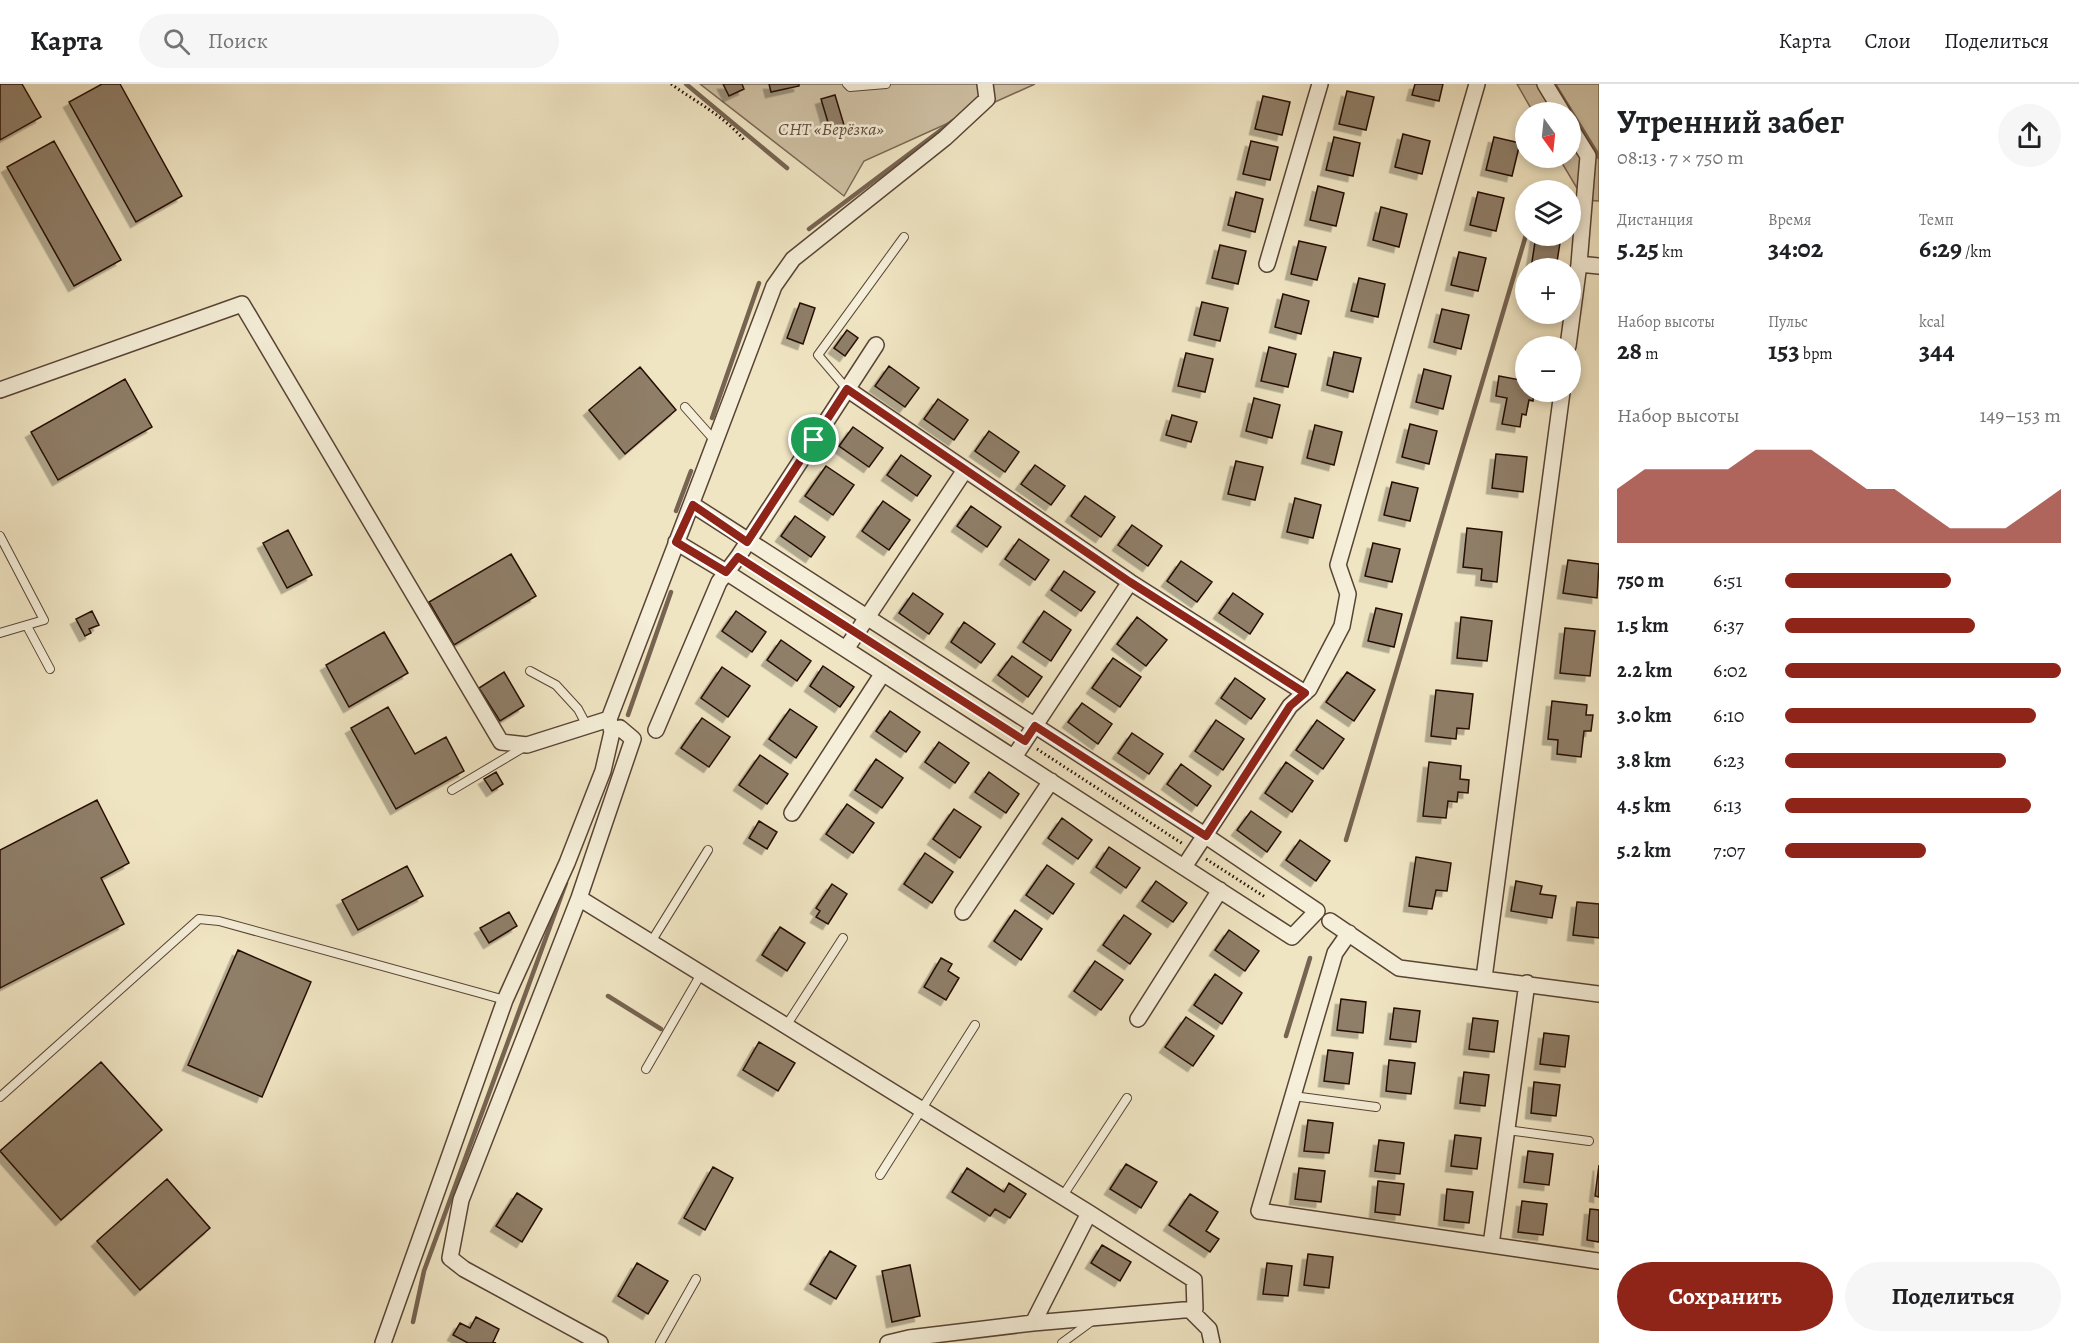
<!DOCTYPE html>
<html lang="ru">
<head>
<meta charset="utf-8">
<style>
  :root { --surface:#fff; --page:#f6f6f6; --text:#202124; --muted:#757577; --line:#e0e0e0; --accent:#8f2418 }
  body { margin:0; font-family:Alegreya,serif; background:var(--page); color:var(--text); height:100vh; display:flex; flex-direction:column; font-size:22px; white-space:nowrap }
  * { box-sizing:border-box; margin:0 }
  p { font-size:20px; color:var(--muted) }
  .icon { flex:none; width:33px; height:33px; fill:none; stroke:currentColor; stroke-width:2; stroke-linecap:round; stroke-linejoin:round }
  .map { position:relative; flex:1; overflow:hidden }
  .panel { display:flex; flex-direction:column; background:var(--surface); width:480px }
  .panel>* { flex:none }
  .needle { width:39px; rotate:165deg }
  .buttons { position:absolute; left:1515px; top:18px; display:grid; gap:12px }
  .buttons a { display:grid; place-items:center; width:66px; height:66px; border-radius:50%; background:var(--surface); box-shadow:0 3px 9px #0003; font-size:30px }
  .pin { position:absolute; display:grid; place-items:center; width:51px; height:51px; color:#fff; margin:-26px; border:3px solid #fff; border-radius:50%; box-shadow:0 2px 6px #0007 }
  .round { display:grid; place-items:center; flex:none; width:63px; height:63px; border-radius:32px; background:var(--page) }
  .overview { display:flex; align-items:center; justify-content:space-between; height:102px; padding:0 18px }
  h1 { font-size:33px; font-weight:700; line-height:45px }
  .metrics { display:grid; grid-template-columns:repeat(3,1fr); gap:9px; height:102px; padding:6px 18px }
  .metrics div { display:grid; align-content:center }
  .metrics b { font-size:26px; font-weight:700 }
  .metrics small { font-size:16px; font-weight:400 }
  .metrics p { font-size:16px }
  .chart { height:168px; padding:12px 18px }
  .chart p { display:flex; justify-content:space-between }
  .chart svg { width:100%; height:108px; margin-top:6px; fill:var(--accent); opacity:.7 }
  .action { display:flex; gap:12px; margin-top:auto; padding:12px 18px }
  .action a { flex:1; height:69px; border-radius:36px; background:var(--accent); color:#fff; font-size:24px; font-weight:700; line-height:69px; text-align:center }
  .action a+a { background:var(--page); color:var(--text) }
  ul { padding:0 18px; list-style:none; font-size:20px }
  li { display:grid; grid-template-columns:96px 72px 1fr; align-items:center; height:45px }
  li i { height:15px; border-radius:8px; background:var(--accent) }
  header { display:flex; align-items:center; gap:36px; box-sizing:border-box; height:84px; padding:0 30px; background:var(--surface); border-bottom:2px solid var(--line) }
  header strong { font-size:28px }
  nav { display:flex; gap:33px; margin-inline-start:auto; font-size:21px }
  .search { width:420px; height:54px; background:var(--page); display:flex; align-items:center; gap:15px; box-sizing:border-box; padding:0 21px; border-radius:33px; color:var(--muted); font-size:22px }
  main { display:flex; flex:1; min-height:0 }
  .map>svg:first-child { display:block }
  .green { fill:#cec0a3; stroke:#7a6754; stroke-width:1.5 }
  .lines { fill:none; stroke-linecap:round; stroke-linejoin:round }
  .stream { stroke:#766351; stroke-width:4.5 }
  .building { fill:#8f7e68; stroke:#260e06; stroke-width:1.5; filter:url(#shadow) }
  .lane-casing { stroke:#584435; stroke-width:10 }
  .street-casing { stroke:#584435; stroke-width:18 }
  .path { stroke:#260e06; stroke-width:3; stroke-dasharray:1.5 3; stroke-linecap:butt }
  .lane { stroke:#f5eed8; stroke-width:8 }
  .street { stroke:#f5eed8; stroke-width:15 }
  .route-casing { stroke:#fff; stroke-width:12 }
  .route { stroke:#8f2418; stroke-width:8 }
  .labels { text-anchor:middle; stroke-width:5; stroke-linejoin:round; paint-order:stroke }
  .park-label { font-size:18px; font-style:italic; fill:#614c3d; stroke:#f5eed8 }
</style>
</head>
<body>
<header>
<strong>Карта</strong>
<div class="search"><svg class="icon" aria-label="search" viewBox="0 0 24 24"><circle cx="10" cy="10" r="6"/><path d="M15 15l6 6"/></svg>Поиск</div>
<nav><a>Карта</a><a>Слои</a><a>Поделиться</a></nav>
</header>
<main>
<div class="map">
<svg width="1599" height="1259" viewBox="0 0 1599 1259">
  <defs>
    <filter id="shadow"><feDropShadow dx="-5.5" dy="5.5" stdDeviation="0" flood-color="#0004"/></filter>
  </defs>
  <rect width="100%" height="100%" fill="#f0e5c3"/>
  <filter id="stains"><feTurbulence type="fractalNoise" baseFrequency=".00333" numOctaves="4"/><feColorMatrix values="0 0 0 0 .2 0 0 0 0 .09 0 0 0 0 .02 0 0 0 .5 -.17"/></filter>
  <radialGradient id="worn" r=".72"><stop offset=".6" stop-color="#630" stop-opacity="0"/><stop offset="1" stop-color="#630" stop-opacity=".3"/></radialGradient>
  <path class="green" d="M700,0H1035L864,77L844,112Z
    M1517,0H1599V117L1584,116L1559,74H1570V28H1533Z"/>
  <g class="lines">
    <path class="stream" d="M686,0L787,84
      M1554,0L1599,73
      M809,145L953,37
      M712,334L759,199
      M676,427L691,387
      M628,631L671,508
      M1346,756L1526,151
      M608,912L661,945
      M1286,952L1310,874
      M413,1238L424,1187L566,799"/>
  </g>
  <path class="building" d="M0,0H22L41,33L0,56Z
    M102,0H120L182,112L136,138L69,18Z
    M723,0H742L744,5L729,12Z
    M769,0H799V2L771,8Z
    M1415,0H1443L1439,17L1412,11Z
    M1347,7L1374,13L1366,46L1339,40Z
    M835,11L844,41L830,45L821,15Z
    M1263,12L1290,18L1282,51L1255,45Z
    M1403,50L1430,57L1422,90L1395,83Z
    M1334,53L1360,59L1353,92L1326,86Z
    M1494,53L1520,59L1512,92L1486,86Z
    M54,57L121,176L74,202L7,83Z
    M1251,57L1278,63L1270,96L1243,90Z
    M1318,102L1344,109L1336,142L1310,136Z
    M1236,108L1263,115L1255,148L1228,141Z
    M1478,108L1504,114L1496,147L1470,141Z
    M1381,123L1407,130L1399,163L1373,156Z
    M1536,152H1551L1550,158L1560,159L1556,184H1531Z
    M1299,157L1326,163L1317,196L1291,190Z
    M1220,161L1246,167L1238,200L1212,194Z
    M1459,168L1486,174L1478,207L1451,201Z
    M1359,194L1385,200L1378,233L1351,227Z
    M1283,210L1309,217L1301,250L1275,243Z
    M1202,218L1228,224L1220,257L1194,251Z
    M800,219L815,224L803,260L787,254Z
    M1442,225L1469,231L1461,265L1434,258Z
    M847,246L858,254L845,272L834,264Z
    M1269,263L1296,270L1288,303L1261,297Z
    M1334,268L1361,274L1353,308L1327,301Z
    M1186,269L1213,275L1205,308L1178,302Z
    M889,282L919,304L905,323L875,302Z
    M640,283L676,326L625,370L589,326Z
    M1424,285L1451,292L1443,325L1416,318Z
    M1499,292L1526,297V308H1534L1533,317L1529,316L1526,331L1522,330L1520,343L1502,340L1507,314L1496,312Z
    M125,295L152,343L58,396L31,348Z
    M1254,314L1280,321L1272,354L1246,347Z
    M938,315L968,336L954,356L924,335Z
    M1172,331L1197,338L1191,358L1166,351Z
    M1410,340L1437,347L1429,380L1402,373Z
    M1315,341L1342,348L1334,381L1307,374Z
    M853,343L883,364L869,383L839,362Z
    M989,347L1019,368L1005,388L975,367Z
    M1496,370L1527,373L1523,408L1492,404Z
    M901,371L931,392L917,412L887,391Z
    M1236,377L1263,383L1255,416L1228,410Z
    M1035,381L1065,402L1051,421L1021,400Z
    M826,382L854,401L833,431L805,412Z
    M1392,398L1418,404L1410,437L1384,431Z
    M1085,412L1115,433L1101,453L1071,432Z
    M1295,414L1321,421L1313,454L1287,448Z
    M883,417L910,436L889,466L862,447Z
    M971,422L1001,443L987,463L957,442Z
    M795,432L825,453L811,473L781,452Z
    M1132,441L1162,462L1148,482L1118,461Z
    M1467,444L1502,448L1497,498L1481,496L1482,485L1463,483Z
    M288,446L312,491L287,504L263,459Z
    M1019,455L1049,476L1035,496L1005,475Z
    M1373,459L1400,465L1392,498L1365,492Z
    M511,470L536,512L454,561L429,518Z
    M1568,476L1599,480L1597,514L1563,509Z
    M1181,477L1212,498L1197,518L1167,497Z
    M1064,487L1095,508L1081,527L1051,506Z
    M913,509L943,530L929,550L899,529Z
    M1233,509L1263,530L1250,550L1219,529Z
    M1376,524L1402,530L1394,563L1368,557Z
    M92,527L99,541L89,545L91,549L85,552L76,535Z
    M736,527L766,548L752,568L722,547Z
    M1044,527L1071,546L1051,577L1023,558Z
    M1137,533L1167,556L1146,582L1117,560Z
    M1461,533L1492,537L1487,577L1457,574Z
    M964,538L995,560L981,579L951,558Z
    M1565,544L1595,547L1590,592L1560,589Z
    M384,548L408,589L349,623L326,581Z
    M781,556L811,577L797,597L767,576Z
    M1012,572L1042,593L1028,613L998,591Z
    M1113,574L1141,593L1120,623L1092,604Z
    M823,582L854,603L840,623L810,602Z
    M722,583L750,602L728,633L701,614Z
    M504,588L524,622L500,637L479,604Z
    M1347,588L1375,606L1354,637L1326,618Z
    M1235,594L1265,615L1251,635L1221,614Z
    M1436,606L1473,610L1469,645L1457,644L1456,655L1431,652Z
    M1552,617L1587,621L1586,631H1593L1591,647H1584L1581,673L1557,670L1558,656L1548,655Z
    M1082,619L1112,640L1098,660L1068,638Z
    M388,623L415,670L446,653L464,687L396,725L351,644Z
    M790,625L817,643L796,674L769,655Z
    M890,627L920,648L906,668L876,647Z
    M702,634L730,653L709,683L681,664Z
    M1216,636L1244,655L1223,686L1195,667Z
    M1317,636L1344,655L1323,685L1296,666Z
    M1132,649L1163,670L1149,690L1118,669Z
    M939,658L969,679L955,699L925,678Z
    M760,671L788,690L767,720L739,701Z
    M876,675L903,694L882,724L855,706Z
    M1286,678L1313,697L1292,728L1265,709Z
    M1429,678L1461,682L1460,695L1469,696L1468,709L1458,708L1457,718L1448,717L1446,734L1423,732Z
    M1181,680L1211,702L1197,722L1167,700Z
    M496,688L503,700L492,707L484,695Z
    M989,688L1019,710L1006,729L975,708Z
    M97,716L129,779L101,794L124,840L0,904V766Z
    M847,720L874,739L853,769L826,750Z
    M954,725L981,743L960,774L933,755Z
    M1251,727L1281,748L1267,768L1237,746Z
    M1062,734L1092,756L1078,775L1048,754Z
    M759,737L777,748L767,765L749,754Z
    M1300,756L1330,777L1316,797L1286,776Z
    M1109,763L1140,784L1126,804L1096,783Z
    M925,769L953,788L932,819L904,800Z
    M1416,773L1451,779L1447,807L1436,806L1432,825L1409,822Z
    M1047,781L1074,800L1053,830L1026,811Z
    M407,782L423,812L358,846L342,816Z
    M1156,797L1187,819L1173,838L1142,817Z
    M1516,797L1542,802L1540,810L1556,812L1552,834L1511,827Z
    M832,800L847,810L828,840L816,833L820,827L816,824Z
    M1577,818L1599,820V854L1573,851Z
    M1015,826L1042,845L1021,876L994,857Z
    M509,828L517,842L489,859L480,844Z
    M1124,831L1151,850L1130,880L1103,861Z
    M780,843L805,859L787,887L762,871Z
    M1229,846L1259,867L1245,887L1215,866Z
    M238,866L311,898L262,1013L188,981Z
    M941,874L952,880L948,887L959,894L946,916L924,903Z
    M1095,877L1123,896L1101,926L1074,907Z
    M1215,890L1242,909L1222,940L1194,921Z
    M1341,915L1366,918L1363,949L1337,946Z
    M1394,924L1420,927L1416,958L1390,955Z
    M1186,933L1214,952L1193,982L1165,963Z
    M1473,934L1498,937L1494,968L1469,965Z
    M1544,949L1569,952L1565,983L1540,980Z
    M759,958L795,979L778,1007L743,986Z
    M1328,966L1353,969L1349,1000L1324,997Z
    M1389,976L1415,979L1411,1010L1386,1007Z
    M101,978L162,1046L61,1136L0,1067Z
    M1464,988L1489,991L1485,1022L1460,1019Z
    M1534,998L1560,1001L1556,1032L1531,1029Z
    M1308,1036L1333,1039L1329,1069L1304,1067Z
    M1455,1051L1481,1054L1477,1085L1451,1082Z
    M1379,1056L1404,1059L1400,1090L1375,1087Z
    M1528,1067L1553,1070L1549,1101L1524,1098Z
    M1126,1080L1157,1098L1141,1124L1110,1105Z
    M1599,1081V1113L1595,1112Z
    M713,1083L733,1094L705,1146L684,1134Z
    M967,1084L1004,1108L1009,1099L1026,1110L1010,1134L995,1125L990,1132L952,1108Z
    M1299,1084L1325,1087L1321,1118L1295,1115Z
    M167,1095L210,1144L140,1206L97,1157Z
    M1378,1097L1404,1100L1400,1131L1375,1128Z
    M1447,1105L1473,1108L1469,1139L1444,1136Z
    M517,1109L542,1125L522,1158L496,1142Z
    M1190,1110L1218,1128L1206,1147L1219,1155L1210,1168L1169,1141Z
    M1522,1117L1547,1120L1543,1151L1518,1148Z
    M1590,1125L1599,1126V1158L1587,1156Z
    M1102,1161L1131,1178L1120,1197L1091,1179Z
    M830,1167L856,1182L836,1215L810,1200Z
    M1308,1170L1333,1173L1329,1204L1304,1201Z
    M637,1179L668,1197L648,1230L618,1212Z
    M1267,1179L1292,1182L1288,1212L1263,1210Z
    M910,1181L920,1232L892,1238L882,1187Z
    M476,1233L499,1245L493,1258L496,1259H468L453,1251L460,1239L470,1244Z"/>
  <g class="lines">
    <g class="lane-casing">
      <path id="lane" d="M847,0L850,3L886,0
        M847,305L818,271L904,153
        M685,323L716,358
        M0,452L44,536L0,549
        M27,542L50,585
        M530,587L556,601L578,625L587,642
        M452,706L526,662
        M651,858L708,766
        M786,942L843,854
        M646,985L701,890
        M1293,1012L1376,1023
        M0,1013L199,835L219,837L505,916
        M1507,1046L1589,1057
        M880,1091L975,941
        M1062,1113L1127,1014
        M660,1259L696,1195
        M1062,1259L1092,1237"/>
    </g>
    <g class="street-casing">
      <path id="street" d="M1545,0L1562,28
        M1267,180L1320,0
        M1579,180L1599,182
        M1568,262L1579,180L1588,72L1570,43
        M847,305L1130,498L1305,609
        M0,306L242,220L501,658L527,661L609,635
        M676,458L726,488L1292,853L1317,827L1206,752L693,421
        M846,565L965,386
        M656,646L719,498L738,473L876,261
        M1014,673L1130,498
        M792,729L883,589
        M1184,783L1290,622L1309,605L1342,542L1348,510L1338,481L1477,0
        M579,814L1089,1129L1194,1196L1195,1225L1033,1239
        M963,828L1051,697
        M1330,837L1399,884L1599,910
        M1349,849L1335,869L1259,1127L1599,1177
        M1484,894L1562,308
        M1138,935L1220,806
        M1491,1161L1527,899
        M1190,1226L1209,1245L1212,1259
        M383,1259L505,916L567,779L603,687L612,648
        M600,1259L464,1185L450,1174L461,1116L579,814L633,655L620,644L612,648L609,635C664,490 720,347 774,202L793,175L945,54L987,15L985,0
        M888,1259L909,1254L1033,1239L1089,1129"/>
    </g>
    <path class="path" d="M671,0C696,18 724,32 744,56
      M749,481L845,542
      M868,557L1014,650
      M1037,665L1183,760
      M1206,775L1265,813"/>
    <use href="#lane" class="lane"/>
    <use href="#street" class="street"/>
  </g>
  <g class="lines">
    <g class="route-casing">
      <path id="route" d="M847,305L1130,498L1305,609L1290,622L1206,752L1035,642L1025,657L738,473L726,488L676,458L693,421L747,458Z"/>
    </g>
    <use href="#route" class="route"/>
  </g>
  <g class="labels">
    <g class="park-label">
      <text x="831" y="51">СНТ «Берёзка»</text>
    </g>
  </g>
  <rect width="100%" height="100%" filter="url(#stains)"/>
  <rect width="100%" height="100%" fill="url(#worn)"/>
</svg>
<div class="buttons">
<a><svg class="needle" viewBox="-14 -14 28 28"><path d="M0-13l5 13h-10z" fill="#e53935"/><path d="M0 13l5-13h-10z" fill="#757577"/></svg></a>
<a><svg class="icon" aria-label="layers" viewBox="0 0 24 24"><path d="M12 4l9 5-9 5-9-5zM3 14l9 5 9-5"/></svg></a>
<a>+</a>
<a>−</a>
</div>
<div class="pin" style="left:814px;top:356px;background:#1e9e55"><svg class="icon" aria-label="arrive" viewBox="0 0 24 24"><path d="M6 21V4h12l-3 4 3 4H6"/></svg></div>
</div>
<section class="panel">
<div class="overview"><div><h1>Утренний забег</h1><p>08:13 · 7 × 750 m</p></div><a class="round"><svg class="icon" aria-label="share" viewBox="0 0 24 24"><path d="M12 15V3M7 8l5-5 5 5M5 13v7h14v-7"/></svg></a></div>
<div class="metrics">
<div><p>Дистанция</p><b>5.25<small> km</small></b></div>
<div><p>Время</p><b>34:02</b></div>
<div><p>Темп</p><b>6:29<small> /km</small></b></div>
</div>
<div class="metrics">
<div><p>Набор высоты</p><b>28<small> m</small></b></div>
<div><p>Пульс</p><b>153<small> bpm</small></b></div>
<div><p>kcal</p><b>344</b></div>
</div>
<div class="chart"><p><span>Набор высоты</span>149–153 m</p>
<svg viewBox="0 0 160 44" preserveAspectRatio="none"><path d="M0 44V22L10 14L20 14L30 14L40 14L50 6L60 6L70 6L80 14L90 22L100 22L110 30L120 38L130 38L140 38L150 30L160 22V44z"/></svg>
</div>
<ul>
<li><b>750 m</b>6:51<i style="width:60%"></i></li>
<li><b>1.5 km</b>6:37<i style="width:69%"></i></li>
<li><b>2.2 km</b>6:02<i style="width:100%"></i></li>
<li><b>3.0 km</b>6:10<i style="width:91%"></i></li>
<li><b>3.8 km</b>6:23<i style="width:80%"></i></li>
<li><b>4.5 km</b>6:13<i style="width:89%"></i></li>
<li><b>5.2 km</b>7:07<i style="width:51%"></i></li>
</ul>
<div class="action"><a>Сохранить</a><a>Поделиться</a></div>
</section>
</main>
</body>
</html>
